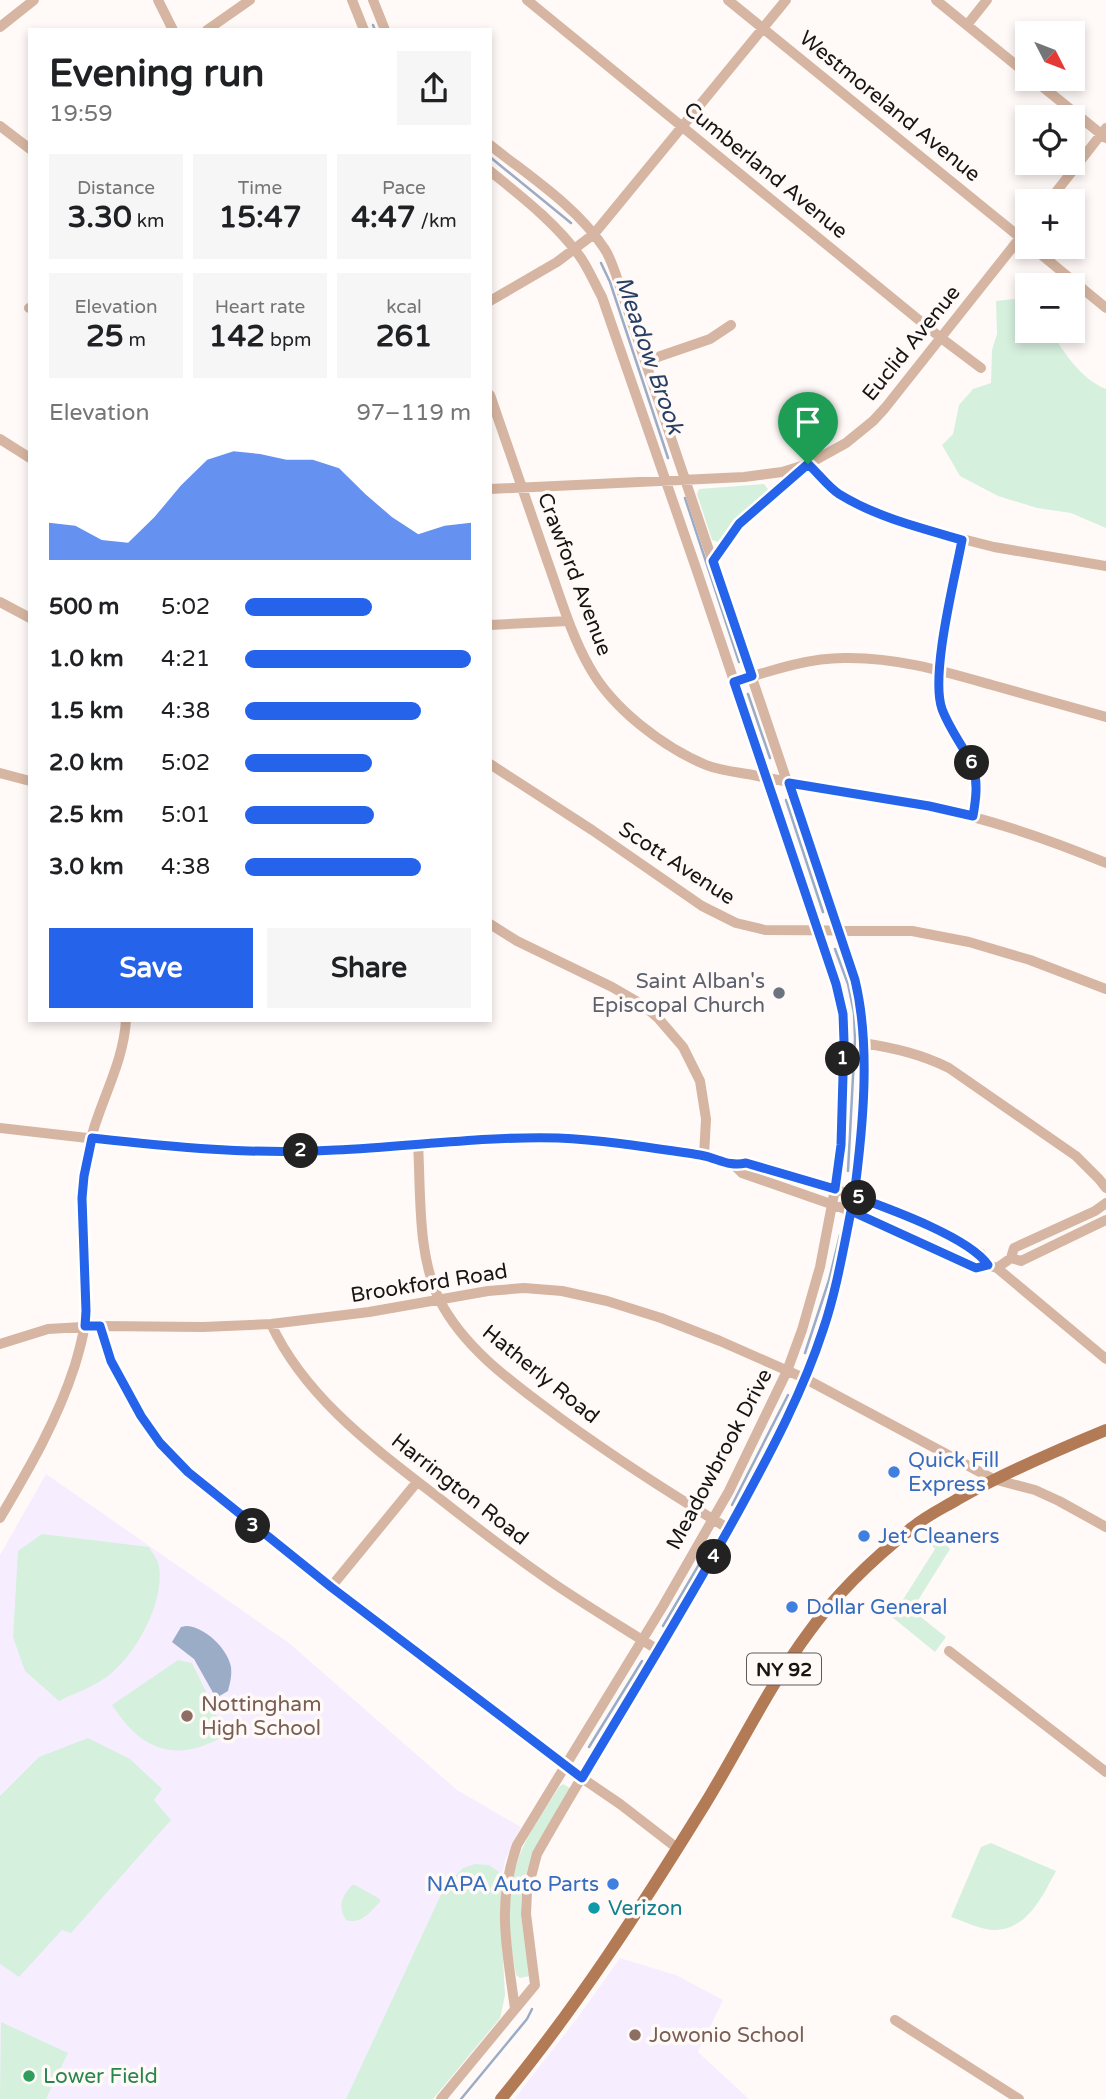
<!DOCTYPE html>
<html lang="en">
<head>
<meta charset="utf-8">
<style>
  :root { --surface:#fff; --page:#f6f6f6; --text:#202124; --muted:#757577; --accent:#2563eb }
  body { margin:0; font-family:"Varela Round",sans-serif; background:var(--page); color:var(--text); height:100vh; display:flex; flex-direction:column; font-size:26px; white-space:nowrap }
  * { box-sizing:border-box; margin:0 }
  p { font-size:23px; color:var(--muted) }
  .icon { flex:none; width:38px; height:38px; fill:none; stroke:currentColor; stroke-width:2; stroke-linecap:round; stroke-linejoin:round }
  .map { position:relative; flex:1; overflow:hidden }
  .sheet { position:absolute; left:28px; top:28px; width:464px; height:994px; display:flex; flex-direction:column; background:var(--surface); border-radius:0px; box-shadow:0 4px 10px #0003 }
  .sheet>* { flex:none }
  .needle { width:46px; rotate:132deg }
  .fabs { position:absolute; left:1015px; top:21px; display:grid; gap:14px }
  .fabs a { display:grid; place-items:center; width:70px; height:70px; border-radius:0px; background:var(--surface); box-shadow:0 4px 10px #0003; font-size:35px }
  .pin { position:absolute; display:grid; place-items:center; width:60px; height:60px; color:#fff; margin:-72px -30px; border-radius:50% 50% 50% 0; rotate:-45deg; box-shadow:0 0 7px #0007 }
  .pin .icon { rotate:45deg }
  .km { position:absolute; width:35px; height:35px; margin:-18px; border-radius:50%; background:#222; color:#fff; font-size:19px; line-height:35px; text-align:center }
  .round { display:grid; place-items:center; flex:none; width:74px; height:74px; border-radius:0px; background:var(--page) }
  .headline { display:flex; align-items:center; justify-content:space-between; height:119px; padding:0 21px }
  h1 { font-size:38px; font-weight:700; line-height:52px }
  .metrics { display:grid; grid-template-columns:repeat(3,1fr); gap:10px; height:119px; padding:7px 21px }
  .metrics div { display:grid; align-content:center; border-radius:0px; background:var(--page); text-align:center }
  .metrics b { font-size:30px; font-weight:700 }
  .metrics small { font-size:19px; font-weight:400 }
  .metrics p { font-size:19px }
  .chart { height:196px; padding:14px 21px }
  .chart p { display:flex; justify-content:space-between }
  .chart svg { width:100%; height:126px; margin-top:7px; fill:var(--accent); opacity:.7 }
  .action { display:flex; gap:14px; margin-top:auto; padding:14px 21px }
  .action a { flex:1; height:80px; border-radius:0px; background:var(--accent); color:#fff; font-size:28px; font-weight:700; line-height:80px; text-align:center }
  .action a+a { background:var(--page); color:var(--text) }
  ul { padding:0 21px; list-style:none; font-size:23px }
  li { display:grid; grid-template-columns:112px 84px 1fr; align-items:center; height:52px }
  li i { height:18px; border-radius:9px; background:var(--accent) }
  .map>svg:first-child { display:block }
  .education { fill:#f6eefe }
  .green { fill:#d6f0de }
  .water { fill:#9bacc7 }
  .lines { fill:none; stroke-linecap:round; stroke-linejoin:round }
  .stream { stroke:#9bacc7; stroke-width:2.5 }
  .minor { stroke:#d6b6a2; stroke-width:10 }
  .major { stroke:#b37a56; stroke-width:12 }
  .route-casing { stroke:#fff; stroke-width:14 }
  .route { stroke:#2563eb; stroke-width:9 }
  .worship-dot { fill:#6b7280; stroke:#fffaf8; stroke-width:2.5 }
  .shop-dot { fill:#3f7fe0; stroke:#fffaf8; stroke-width:2.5 }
  .education-dot { fill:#8d6e63; stroke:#fffaf8; stroke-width:2.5 }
  .culture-dot { fill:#0f9aa8; stroke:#fffaf8; stroke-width:2.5 }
  .leisure-dot { fill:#2e9e5b; stroke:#fffaf8; stroke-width:2.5 }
  .labels { text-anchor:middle; stroke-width:7; stroke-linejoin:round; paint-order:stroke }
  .shield { fill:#fffaf8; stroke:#5c5a58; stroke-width:2 }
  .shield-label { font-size:19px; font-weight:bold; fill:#161514 }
  .street-label { font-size:21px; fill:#161514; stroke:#fffaf8 }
  .worship-label { font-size:21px; fill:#5b616d; stroke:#fffaf8; text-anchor:end }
  .shop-label { font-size:21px; fill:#366cbe; stroke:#fffaf8; text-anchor:start }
  .education-label { font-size:21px; fill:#785e54; stroke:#fffaf8; text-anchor:start }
  .culture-label { font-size:21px; fill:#0d838f; stroke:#fffaf8; text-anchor:start }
  .leisure-label { font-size:21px; fill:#27864d; stroke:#fffaf8; text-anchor:start }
  .water-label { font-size:23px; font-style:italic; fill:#273f65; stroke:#fffaf8 }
</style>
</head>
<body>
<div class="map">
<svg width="1106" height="2099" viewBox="0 0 1106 2099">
  <rect width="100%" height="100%" fill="#fffaf8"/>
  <path class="education" d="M46,1474L289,1643L457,1790L521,1827L505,1860L502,1879L500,1910L505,1995L500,2018L433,2099H0V1555Z
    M620,1958L676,1975L723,2000L698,2052L749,2099H514L578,2017Z"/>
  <path class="green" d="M1015,299L1027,307V331H1051C1064,353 1081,379 1106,389V528L1071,513L1037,508L998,496L960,476L942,445L953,434L959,405L973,389L991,383L992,350L997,334L996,301Z
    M764,484L768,489L766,494L742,516L721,540L718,542L712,540L697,494L699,489Z
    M935,1531L950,1549L912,1610L946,1637L935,1652L892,1617L935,1549L926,1538Z
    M42,1534L149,1547C152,1553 158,1559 159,1566C165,1602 136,1655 108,1676C93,1687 75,1693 59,1701L25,1671L13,1637L18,1551Z
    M178,1660L192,1663L211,1702L224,1736C175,1764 141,1750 112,1705Z
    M88,1738L130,1759L162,1789L154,1800L171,1820L71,1933L62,1930L19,1977L0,1964V1796L39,1757Z
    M563,1784L570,1788C549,1826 520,1865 521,1910C522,1930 527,1951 531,1971L530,1976L520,1978L516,1975C511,1945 505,1914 511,1884C517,1848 540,1817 559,1787Z
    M991,1843L1056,1871C1042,1897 1027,1931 992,1930C979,1929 963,1921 951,1917L981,1847Z
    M475,1864L489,1865L499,1872L502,1879L500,1910L505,1995L500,2018L433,2099H346L445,1886L463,1868Z
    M352,1885H355L380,1899V1902C370,1912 361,1925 346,1920C337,1907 342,1896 352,1885Z
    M1,2022L68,2053L46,2099H0Z"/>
  <path class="water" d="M186,1626C204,1626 228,1649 231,1667C232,1676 230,1683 228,1691L216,1698L194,1659L172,1642L181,1627Z"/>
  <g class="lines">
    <path class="stream" d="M373,25L375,30
      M490,157L571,223
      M601,263L610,282L668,458
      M685,498L739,662
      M748,694L770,758
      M786,800L823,912
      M835,949L848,984L854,1013L855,1039L848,1171
      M805,1353L829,1280L840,1235
      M732,1505L788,1395
      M663,1626L711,1544
      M589,1747L642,1661
      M461,2099L527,2019L532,2009"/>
    <path class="minor" d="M158,0L173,30
      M352,0L364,30
      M373,0L385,30
      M527,0L941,338L981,368
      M728,0L1027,243
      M936,0L1027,74
      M967,25L987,0
      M0,27L34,0
      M207,30L250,0
      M1033,79L1106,138
      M0,126L30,149
      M490,171C522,197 557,224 581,258C589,270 595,284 602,297L697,571L836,984L843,1015L844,1041L840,1145L835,1189L820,1267L802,1330L787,1371L729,1491L663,1606L517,1845C496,1904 507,1949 515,2009
      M1049,201L1106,128
      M1032,247L1106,308
      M490,301L557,262L594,234L786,0
      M29,308H30
      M646,361L710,339L731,325
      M490,395C509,450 528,505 547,560C560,596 571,635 590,668C613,709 663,747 706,765C721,771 737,772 753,775C811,787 871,795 930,807C991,819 1048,839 1106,863
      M0,439L30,458
      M808,464L837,493L882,515L915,527L994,547L1106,566
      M490,489L744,477L782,472L808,464L846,443L873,421L885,408L1027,229
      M962,539C955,578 930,675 942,709C949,728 963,747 973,765C978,783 976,799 973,816
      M713,561L739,524L805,467
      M0,602L30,618
      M490,625L568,621
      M734,682C770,671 807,658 844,658C896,657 943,671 992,685C1030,696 1068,706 1106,717
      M490,764L592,830L702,906L736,923L765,930L912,931L969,942L1030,960L1106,989
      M0,773L30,781
      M490,924L517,941L612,987L643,1005L658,1018L683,1047L700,1081L706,1119L704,1156
      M863,1043C894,1048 921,1054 949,1068L1076,1156L1099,1179L1106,1188
      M0,1128L131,1143L261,1151H333L448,1141L556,1138L609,1142L704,1156L734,1165L742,1173L851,1211L976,1268L988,1265
      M418,1144C421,1193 417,1256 440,1301C466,1351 516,1385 560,1418C615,1458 671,1494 729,1529
      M734,1165L746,1163L769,1168L835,1189L897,1212L938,1231L981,1254L988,1265L997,1268L1106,1359
      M1011,1258L1021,1261L1106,1220
      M997,1268L1011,1258L1014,1248L1095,1211L1106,1203
      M271,1324C305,1397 373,1447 435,1495C473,1525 511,1554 550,1581C585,1605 622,1627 658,1650
      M100,1326L111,1361L141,1416L160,1443L188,1472L331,1587L557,1761L620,1804L677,1848
      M0,1344L48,1329L100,1326L203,1327L271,1324L369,1312L488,1291L524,1288L562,1291L607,1301L661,1318L720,1341L804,1378L993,1479L1035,1490L1059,1501L1106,1527
      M0,1518C30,1467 57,1421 75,1365C80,1348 85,1331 86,1313C89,1267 77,1220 84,1174C87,1157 90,1139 96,1122C107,1089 124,1056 126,1020
      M331,1587L417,1482
      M949,1651L1106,1772
      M895,2020L1019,2099
      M441,2099L535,1985L526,1914L527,1892L537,1854C603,1737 677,1625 741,1507C772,1450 803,1392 823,1330C844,1266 855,1199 860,1132C864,1081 867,1031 854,980L615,272C612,264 609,255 604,248C576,206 529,176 490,145"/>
    <path class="major" d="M501,2099C577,2007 642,1906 705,1804C740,1747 769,1686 809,1632C837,1593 875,1557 913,1527C926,1516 943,1508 958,1499C1006,1472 1055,1451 1106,1430"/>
  </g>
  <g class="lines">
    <g class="route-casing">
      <path id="route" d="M808,464C818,473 828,487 839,494C876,517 921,528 962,540C955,578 930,675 942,709C949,728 963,747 973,765C978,783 976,799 973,816L929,806L789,783L855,980C871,1046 863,1128 854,1196C887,1208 969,1237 988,1265L976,1268L851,1211C843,1251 836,1292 823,1330C803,1391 773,1448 743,1503C692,1597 636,1687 582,1778L331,1587L188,1472L160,1443L141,1416L111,1361L100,1326H85L86,1311L82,1198L84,1176L92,1138C171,1147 255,1155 335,1150C409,1147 483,1136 558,1138C605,1140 653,1148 700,1155C718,1158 728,1167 746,1163L835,1189L841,1145L844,1041L843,1014L836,984L734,682L752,676L713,561L739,524Z"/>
    </g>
    <use href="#route" class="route"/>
  </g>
  <circle class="worship-dot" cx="779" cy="993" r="7"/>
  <g class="shop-dot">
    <circle cx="894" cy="1472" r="7"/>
    <circle cx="864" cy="1536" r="7"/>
    <circle cx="792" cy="1607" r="7"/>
    <circle cx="613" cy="1884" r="7"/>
  </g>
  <g class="education-dot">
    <circle cx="187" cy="1716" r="7"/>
    <circle cx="635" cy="2035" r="7"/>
  </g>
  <circle class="culture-dot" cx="594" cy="1908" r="7"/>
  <circle class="leisure-dot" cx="29" cy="2076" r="7"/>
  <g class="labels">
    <rect class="shield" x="747" y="1653.5" width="74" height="31" rx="5"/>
    <g class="shield-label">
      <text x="784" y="1676">NY 92</text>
    </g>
    <g class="street-label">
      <text transform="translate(890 106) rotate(39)" y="7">Westmoreland Avenue</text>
      <text transform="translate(766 170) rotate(39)" y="7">Cumberland Avenue</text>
      <text transform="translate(911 343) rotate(-51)" y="7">Euclid Avenue</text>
      <text transform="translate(575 574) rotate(69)" y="7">Crawford Avenue</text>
      <text transform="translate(677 863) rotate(33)" y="7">Scott Avenue</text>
      <text transform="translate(429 1283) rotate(-9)" y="7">Brookford Road</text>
      <text transform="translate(541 1374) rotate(39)" y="7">Hatherly Road</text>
      <text transform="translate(719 1459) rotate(-62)" y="7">Meadowbrook Drive</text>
      <text transform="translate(460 1489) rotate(38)" y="7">Harrington Road</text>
    </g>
    <g class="worship-label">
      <text x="765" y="988">Saint Alban's<tspan x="765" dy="24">Episcopal Church</tspan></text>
    </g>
    <g class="shop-label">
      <text x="908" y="1467">Quick Fill<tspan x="908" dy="24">Express</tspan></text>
      <text x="878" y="1543">Jet Cleaners</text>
      <text x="806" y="1614">Dollar General</text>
      <text x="599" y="1891" text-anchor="end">NAPA Auto Parts</text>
    </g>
    <g class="education-label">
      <text x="201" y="1711">Nottingham<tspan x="201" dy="24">High School</tspan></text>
      <text x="649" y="2042">Jowonio School</text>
    </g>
    <g class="culture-label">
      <text x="608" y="1915">Verizon</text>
    </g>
    <g class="leisure-label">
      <text x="43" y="2083">Lower Field</text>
    </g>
    <g class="water-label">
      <text transform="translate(650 355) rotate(71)" y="8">Meadow Brook</text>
    </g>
  </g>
</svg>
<div class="fabs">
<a><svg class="needle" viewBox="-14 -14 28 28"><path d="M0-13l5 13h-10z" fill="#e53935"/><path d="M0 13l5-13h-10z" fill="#757577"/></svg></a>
<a><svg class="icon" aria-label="locate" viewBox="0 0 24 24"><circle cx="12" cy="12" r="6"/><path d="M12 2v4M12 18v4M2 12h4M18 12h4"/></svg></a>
<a>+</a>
<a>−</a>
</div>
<div class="pin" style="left:808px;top:464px;background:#1e9e55"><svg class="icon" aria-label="arrive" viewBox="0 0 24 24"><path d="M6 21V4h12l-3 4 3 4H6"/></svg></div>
<b class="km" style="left:843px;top:1059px">1</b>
<b class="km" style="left:301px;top:1151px">2</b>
<b class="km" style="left:253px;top:1526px">3</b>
<b class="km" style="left:714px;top:1557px">4</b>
<b class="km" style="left:859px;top:1198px">5</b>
<b class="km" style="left:972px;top:763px">6</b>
<section class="sheet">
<div class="headline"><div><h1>Evening run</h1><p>19:59</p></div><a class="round"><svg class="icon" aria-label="share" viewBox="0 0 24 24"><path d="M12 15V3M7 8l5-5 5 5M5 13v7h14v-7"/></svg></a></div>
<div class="metrics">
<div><p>Distance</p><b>3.30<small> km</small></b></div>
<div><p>Time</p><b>15:47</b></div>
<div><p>Pace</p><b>4:47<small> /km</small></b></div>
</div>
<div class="metrics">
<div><p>Elevation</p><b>25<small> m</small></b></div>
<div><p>Heart rate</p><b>142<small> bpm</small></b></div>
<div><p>kcal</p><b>261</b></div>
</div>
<div class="chart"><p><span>Elevation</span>97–119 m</p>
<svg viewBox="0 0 160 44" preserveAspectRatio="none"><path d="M0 44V31L10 32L20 37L30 38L40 29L50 18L60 9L70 6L80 7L90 9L100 9L110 12L120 21L130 29L140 35L150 32L160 31V44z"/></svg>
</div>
<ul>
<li><b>500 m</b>5:02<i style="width:56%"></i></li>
<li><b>1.0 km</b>4:21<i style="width:100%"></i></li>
<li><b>1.5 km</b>4:38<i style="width:78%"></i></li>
<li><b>2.0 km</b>5:02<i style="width:56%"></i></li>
<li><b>2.5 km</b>5:01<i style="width:57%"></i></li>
<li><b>3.0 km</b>4:38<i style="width:78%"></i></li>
</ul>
<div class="action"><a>Save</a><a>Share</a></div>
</section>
</div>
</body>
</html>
